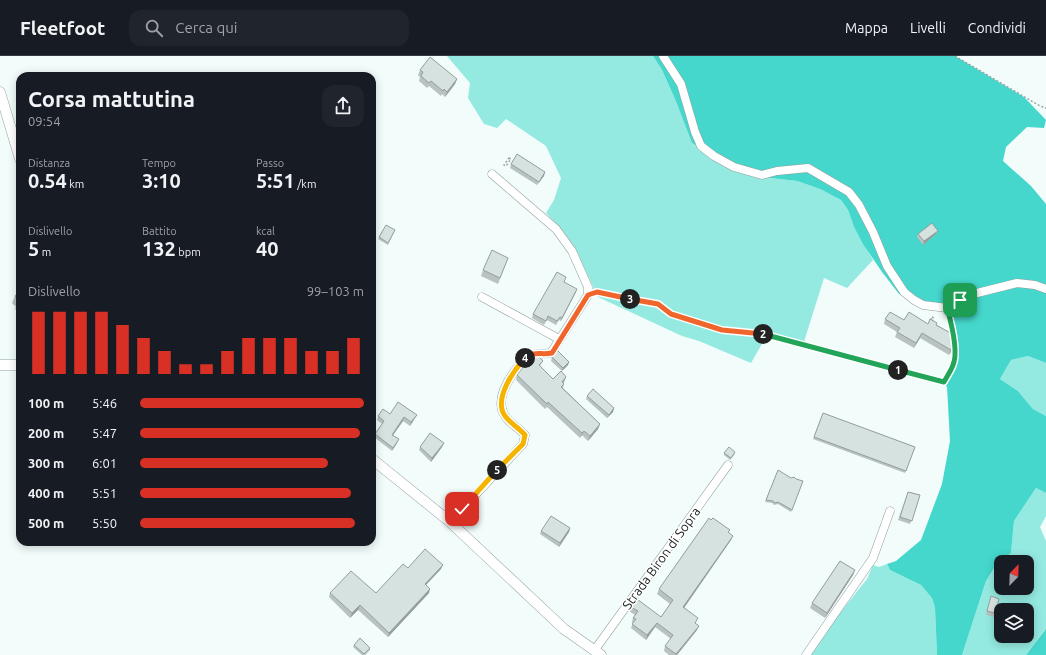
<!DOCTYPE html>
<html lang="it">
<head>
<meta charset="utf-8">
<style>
  :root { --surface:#171b24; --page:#20242c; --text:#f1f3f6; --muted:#9ea1a6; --line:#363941; --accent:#d93025 }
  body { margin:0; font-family:Ubuntu,sans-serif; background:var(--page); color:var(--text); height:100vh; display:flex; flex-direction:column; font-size:15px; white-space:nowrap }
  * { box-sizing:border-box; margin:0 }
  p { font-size:13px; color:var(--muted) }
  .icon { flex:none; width:22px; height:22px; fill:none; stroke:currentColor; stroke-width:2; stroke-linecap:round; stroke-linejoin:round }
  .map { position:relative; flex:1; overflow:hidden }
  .side { position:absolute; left:16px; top:16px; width:360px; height:474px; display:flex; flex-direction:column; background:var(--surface); border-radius:12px; box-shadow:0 2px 10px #0003 }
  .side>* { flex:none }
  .needle { width:26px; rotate:23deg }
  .tools { position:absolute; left:994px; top:499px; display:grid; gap:8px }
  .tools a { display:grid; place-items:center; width:40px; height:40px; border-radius:8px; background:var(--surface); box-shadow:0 2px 10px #0003; font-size:20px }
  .pin { position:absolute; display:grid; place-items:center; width:34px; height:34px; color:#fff; margin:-17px; border-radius:8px; box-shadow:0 2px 6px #0006 }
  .km { position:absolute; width:20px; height:20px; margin:-10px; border-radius:50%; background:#222; color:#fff; font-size:11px; line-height:20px; text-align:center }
  .round { display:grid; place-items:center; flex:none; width:42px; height:42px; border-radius:12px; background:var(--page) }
  .summary { display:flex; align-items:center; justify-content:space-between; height:68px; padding:0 12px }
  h1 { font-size:22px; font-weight:600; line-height:30px }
  .figures { display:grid; grid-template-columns:repeat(3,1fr); gap:6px; height:68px; padding:4px 12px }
  .figures div { display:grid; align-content:center }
  .figures b { font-size:20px; font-weight:600 }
  .figures small { font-size:11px; font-weight:400 }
  .figures p { font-size:11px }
  .chart { height:112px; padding:8px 12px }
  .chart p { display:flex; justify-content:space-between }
  .chart svg { width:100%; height:72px; margin-top:4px; stroke:var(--accent); stroke-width:6 }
  ul { padding:0 12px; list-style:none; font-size:13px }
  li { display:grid; grid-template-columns:64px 48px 1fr; align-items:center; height:30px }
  li i { height:10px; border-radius:5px; background:var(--accent) }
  header { display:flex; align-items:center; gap:24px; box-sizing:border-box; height:56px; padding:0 20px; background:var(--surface); border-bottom:1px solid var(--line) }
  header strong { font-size:19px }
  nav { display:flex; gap:22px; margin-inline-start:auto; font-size:14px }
  .search { width:280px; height:36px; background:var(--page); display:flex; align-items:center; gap:10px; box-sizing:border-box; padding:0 14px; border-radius:12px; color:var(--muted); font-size:15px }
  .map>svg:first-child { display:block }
  .green { fill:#94eae1; fill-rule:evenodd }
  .forest { fill:#45d7cc }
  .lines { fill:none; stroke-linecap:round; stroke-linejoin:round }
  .minor-casing { stroke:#949f9d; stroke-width:9 }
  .tertiary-casing { stroke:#949f9d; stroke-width:11 }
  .path { stroke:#9ba4a3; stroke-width:1.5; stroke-dasharray:2 2; stroke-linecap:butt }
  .minor { stroke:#fff; stroke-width:8 }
  .tertiary { stroke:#fff; stroke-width:10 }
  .wall { fill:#b8c2c1 }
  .shaded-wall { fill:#969e9d }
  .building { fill:#d6e2e0; stroke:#969e9d }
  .split-1-casing { stroke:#fff; stroke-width:8 }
  .split-2-casing { stroke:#fff; stroke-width:8 }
  .split-3-casing { stroke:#fff; stroke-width:8 }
  .split-4-casing { stroke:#fff; stroke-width:8 }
  .split-5-casing { stroke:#fff; stroke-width:8 }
  .split-6-casing { stroke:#fff; stroke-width:8 }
  .split-1 { stroke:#22a559; stroke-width:5 }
  .split-2 { stroke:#22a559; stroke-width:5 }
  .split-3 { stroke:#f0652b; stroke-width:5 }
  .split-4 { stroke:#f0652b; stroke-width:5 }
  .split-5 { stroke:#f5b400; stroke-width:5 }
  .split-6 { stroke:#f5b400; stroke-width:5 }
  .labels { text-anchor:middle; stroke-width:3; stroke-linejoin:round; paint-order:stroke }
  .street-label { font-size:13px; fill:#181c1c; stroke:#fff }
</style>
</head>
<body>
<header>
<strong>Fleetfoot</strong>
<div class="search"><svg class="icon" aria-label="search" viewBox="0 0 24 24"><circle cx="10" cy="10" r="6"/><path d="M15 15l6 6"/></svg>Cerca qui</div>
<nav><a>Mappa</a><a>Livelli</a><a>Condividi</a></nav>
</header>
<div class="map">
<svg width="1046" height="599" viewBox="0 0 1046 599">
  <rect width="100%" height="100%" fill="#f1fcfb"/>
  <path class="green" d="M447,0H653L662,14L675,43L692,87L752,120L797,125L820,133L841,144L848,154L854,171L873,204L847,232L824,222L803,289L767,279L751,307L699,285L682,280L598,241L575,192L562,174L546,157L554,144L561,122L546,90L506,63L497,72L484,68L468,42L470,27Z
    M1028,300L1046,307V360L1033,353L1018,335L1000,323L1011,304Z
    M1036,432L1046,437V460L1040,471L1046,485V572L1026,599H962L986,525L996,509L1011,497L1014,465ZM1001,506H1027V532H1001ZM1001,554H1027V580H1001Z
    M887,508L890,514L921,529L932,542L935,552L937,599H811L835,563L867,523L873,509L879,511Z"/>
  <path class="forest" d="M653,0H955L1024,41L1046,64L1044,72L1027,71L1006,91L1003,105L1031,130L1046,148V307L1028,300L1011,304L1000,323L1018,335L1033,353L1046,360V437L1036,432L1014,465L1011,497L996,509L986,525L962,599H937L935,552L932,542L921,529L890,514L887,508L896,505L921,484L942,428L950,385L947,331L943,326C947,320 951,315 953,309C959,295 951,266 947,252L916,245L899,238L882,216L863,188L854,171L848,154L841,144L820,133L797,125L752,120L692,87L675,43L662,14Z
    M1046,572V599H1026L1045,574Z"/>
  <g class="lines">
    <g class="minor-casing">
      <path id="minor" d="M663,0L681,28L695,76L701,90L714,100L734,111L762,119L777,115L808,112L849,136L859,149L873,176L887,210L904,236L914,244L923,249L947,252L960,244L977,237L1017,227L1035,229L1046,233
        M482,241L559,283
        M449,465L462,453L523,388L525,379C519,372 509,367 505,360C492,341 516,312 528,299L551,297L588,239V231L572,195L556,173L492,118
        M594,595L728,409
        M806,599L873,502L890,455"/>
    </g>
    <g class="tertiary-casing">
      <path id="tertiary" d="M0,36L20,103
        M0,309H20
        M372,403L449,465L564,573L601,599"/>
    </g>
    <path class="path" d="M955,0L1040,50L1046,52
      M509,102L511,103L506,110L504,109Z
      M597,236L658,248L671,258L722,274L761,278L943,326L954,308V291
      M949,259L953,279
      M932,261L934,262L930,269L929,268Z"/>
    <use href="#minor" class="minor"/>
    <use href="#tertiary" class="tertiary"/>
  </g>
  <path class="wall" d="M420,14L457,23L455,28L445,41L442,38L441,40L429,30L427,32L419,25L420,21L418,19Z
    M511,108L544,120L537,129L510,112Z
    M938,175L936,178L923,189L917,181L918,178Z
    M394,176L388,189L378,183L379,181Z
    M508,202L498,228L481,220L483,214Z
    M564,226L576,236L561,265L559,264L556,269L547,264L544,269L532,262L533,258Z
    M20,234V258L15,253L16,251L12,247L15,240Z
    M885,263L904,264L937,269L954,279L953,284L954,291L949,299L920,282L914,292L895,281L897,276L884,268Z
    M552,301L569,306L568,309L562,315L551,305Z
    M543,305L540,310L553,323L566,321L563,327L564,328L563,332L600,368L598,373L588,385L582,379L580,382L547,351L545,353L516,324L517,319Z
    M587,340L614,352L613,356L607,362L586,343Z
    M823,357L915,391L905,417L813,383Z
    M390,358L417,359L415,362L410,370L403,365L393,379L397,387L392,395L374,381L375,378L382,368L377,364L378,360Z
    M444,387L442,391L431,406L419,394L420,391Z
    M724,397L735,398L730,404L724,399Z
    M778,414L791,422L803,425L791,456L778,448L774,449L772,447L765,446Z
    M908,436L920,439L910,468L898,464Z
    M570,472L569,476L559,491L540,478L541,475Z
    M729,477L733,480L731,484L684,551L696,567V568L697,574L677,599H669L664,595L665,590L671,583L655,571L646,584L631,572L633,567L632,566L633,562L635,559L629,555L631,551L661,561L670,548L657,538L659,533Z
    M408,512L441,513L426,529L429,537L388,581L358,554L350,562L329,541L330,537H376Z
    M855,514L853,519L825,562L810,552L812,547Z
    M991,540L995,557L994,561L986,559Z
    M354,589L370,592V594L365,599H362L353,591Z"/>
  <path class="shaded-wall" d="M457,23L455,28L445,41L447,36Z
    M545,116L544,120L537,129L539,126Z
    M938,175L936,178L923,189L924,185Z
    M577,233L576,236L561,265L562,262Z
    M922,277L920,282L914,292L916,287Z
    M955,286L954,291L949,299L951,294Z
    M569,306L568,309L562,315L563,312Z
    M566,321L564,326L560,330L562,326Z
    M614,352L613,356L607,362L609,359Z
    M417,359L415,362L410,370L411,366Z
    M404,361L403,365L391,382L392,379Z
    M600,368L598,373L588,385L590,380Z
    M584,375L582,379L580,382L582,377Z
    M399,383L397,387L392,395L393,392Z
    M444,387L442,391L431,406L432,402Z
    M570,472L569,476L559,491L560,487Z
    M733,480L731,484L682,555L683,551Z
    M443,509L441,513L423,532L425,528Z
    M855,514L853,519L825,562L827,557Z
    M430,533L429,537L388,581L389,577Z
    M360,549L358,554L350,562L352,557Z
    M657,567L655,571L646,584L647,579Z
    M699,570L697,574L677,599H676Z"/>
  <path class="building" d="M430,1L457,23L447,36L444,33L443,35L431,25L429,27L421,20L423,16L420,14Z
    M517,98L545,116L539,126L511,108Z
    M932,167L938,175L924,185L918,178Z
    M386,169L395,174L388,187L379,181Z
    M492,194L508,202L500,222L483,214Z
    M557,216L566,221L564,226L577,233L562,262L560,261L557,265L548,260L546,265L533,258Z
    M20,234V248L18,246L19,245L15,240Z
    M890,256L904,264L909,256L928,268L930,263L937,267L936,269L954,279L952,284L955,286L951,294L922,277L916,287L897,276L900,272L885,263Z
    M558,295L569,306L563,312L552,301Z
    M532,299H537L543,305L539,309L553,323L561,315L566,321L562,326L564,328L561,331L600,368L590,380L584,375L582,377L548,346L547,348L517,319Z
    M593,333L614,352L609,359L587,340Z
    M398,346L417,359L411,366L404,361L392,379L399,383L393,392L375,378L384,365L378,360L383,353L390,358Z
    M823,357L915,391L906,415L814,381Z
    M430,377L444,387L432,402L420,391Z
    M729,391L735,396L731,402L724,397Z
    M778,414L791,422L794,421L796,423L803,425L792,454L778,446L775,447L773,445L766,444Z
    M908,436L920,439L912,465L900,461Z
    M551,460L570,472L560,487L541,475Z
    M709,462L711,464L713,462L730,474L728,476L733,480L683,551L698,562L695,567L699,570L676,598L665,590L673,579L657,567L647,579L632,568L636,563L633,562L638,555L631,551L637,543L661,561L673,544L659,533Z
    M425,493L443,509L425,528L430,533L389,577L360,549L352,557L330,537L351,515L376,537L403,508L408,512Z
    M840,505L855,514L827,557L812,547Z
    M991,540L999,543L995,557L987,555Z
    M360,582L370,592L364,598L354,589Z"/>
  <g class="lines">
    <g class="split-1-casing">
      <path id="split-1" d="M898,314L944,326C947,320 951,315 953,309C959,295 951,266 947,252L960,244"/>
    </g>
    <g class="split-2-casing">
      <path id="split-2" d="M763,278L898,314"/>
    </g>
    <g class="split-3-casing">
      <path id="split-3" d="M630,243L658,248L671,258L722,274L763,278"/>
    </g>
    <g class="split-4-casing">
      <path id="split-4" d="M525,302C531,295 543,299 552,297L588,239L597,236L630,243"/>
    </g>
    <g class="split-5-casing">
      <path id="split-5" d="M497,414L523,388L525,379C519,372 510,367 505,360C493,343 514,314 525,302"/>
    </g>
    <g class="split-6-casing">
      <path id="split-6" d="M462,453L497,414"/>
    </g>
    <use href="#split-1" class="split-1"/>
    <use href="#split-2" class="split-2"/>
    <use href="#split-3" class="split-3"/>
    <use href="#split-4" class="split-4"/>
    <use href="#split-5" class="split-5"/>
    <use href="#split-6" class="split-6"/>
  </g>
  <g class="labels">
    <g class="street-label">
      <text transform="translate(661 502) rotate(-54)" y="5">Strada Biron di Sopra</text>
    </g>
  </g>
</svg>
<div class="tools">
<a><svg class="needle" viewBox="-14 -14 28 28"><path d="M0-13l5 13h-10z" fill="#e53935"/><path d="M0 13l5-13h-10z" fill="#9ea1a6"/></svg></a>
<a><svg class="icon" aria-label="layers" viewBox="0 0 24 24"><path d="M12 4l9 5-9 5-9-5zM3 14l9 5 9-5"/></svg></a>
</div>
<div class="pin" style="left:960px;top:244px;background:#1e9e55"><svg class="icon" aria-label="arrive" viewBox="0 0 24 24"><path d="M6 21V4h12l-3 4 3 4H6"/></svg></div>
<div class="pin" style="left:462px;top:453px;background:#d93025"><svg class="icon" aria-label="check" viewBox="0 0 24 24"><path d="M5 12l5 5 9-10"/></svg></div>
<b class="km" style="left:898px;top:314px">1</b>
<b class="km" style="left:763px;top:278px">2</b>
<b class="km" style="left:630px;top:243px">3</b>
<b class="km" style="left:525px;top:302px">4</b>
<b class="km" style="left:497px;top:414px">5</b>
<section class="side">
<div class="summary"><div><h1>Corsa mattutina</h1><p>09:54</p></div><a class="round"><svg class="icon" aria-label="share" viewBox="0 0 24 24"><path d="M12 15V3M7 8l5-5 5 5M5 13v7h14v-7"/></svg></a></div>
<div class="figures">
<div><p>Distanza</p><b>0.54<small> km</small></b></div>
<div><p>Tempo</p><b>3:10</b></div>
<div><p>Passo</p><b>5:51<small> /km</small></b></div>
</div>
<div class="figures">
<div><p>Dislivello</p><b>5<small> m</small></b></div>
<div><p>Battito</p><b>132<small> bpm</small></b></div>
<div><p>kcal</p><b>40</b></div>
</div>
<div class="chart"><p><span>Dislivello</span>99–103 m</p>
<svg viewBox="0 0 160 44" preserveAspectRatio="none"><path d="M5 44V6M15 44V6M25 44V6M35 44V6M45 44V14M55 44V22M65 44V30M75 44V38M85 44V38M95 44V30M105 44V22M115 44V22M125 44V22M135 44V30M145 44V30M155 44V22"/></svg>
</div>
<ul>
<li><b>100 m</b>5:46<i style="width:100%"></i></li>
<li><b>200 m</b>5:47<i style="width:98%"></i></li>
<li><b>300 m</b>6:01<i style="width:84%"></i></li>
<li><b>400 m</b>5:51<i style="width:94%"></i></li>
<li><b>500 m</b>5:50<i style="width:96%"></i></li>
</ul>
</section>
</div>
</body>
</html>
